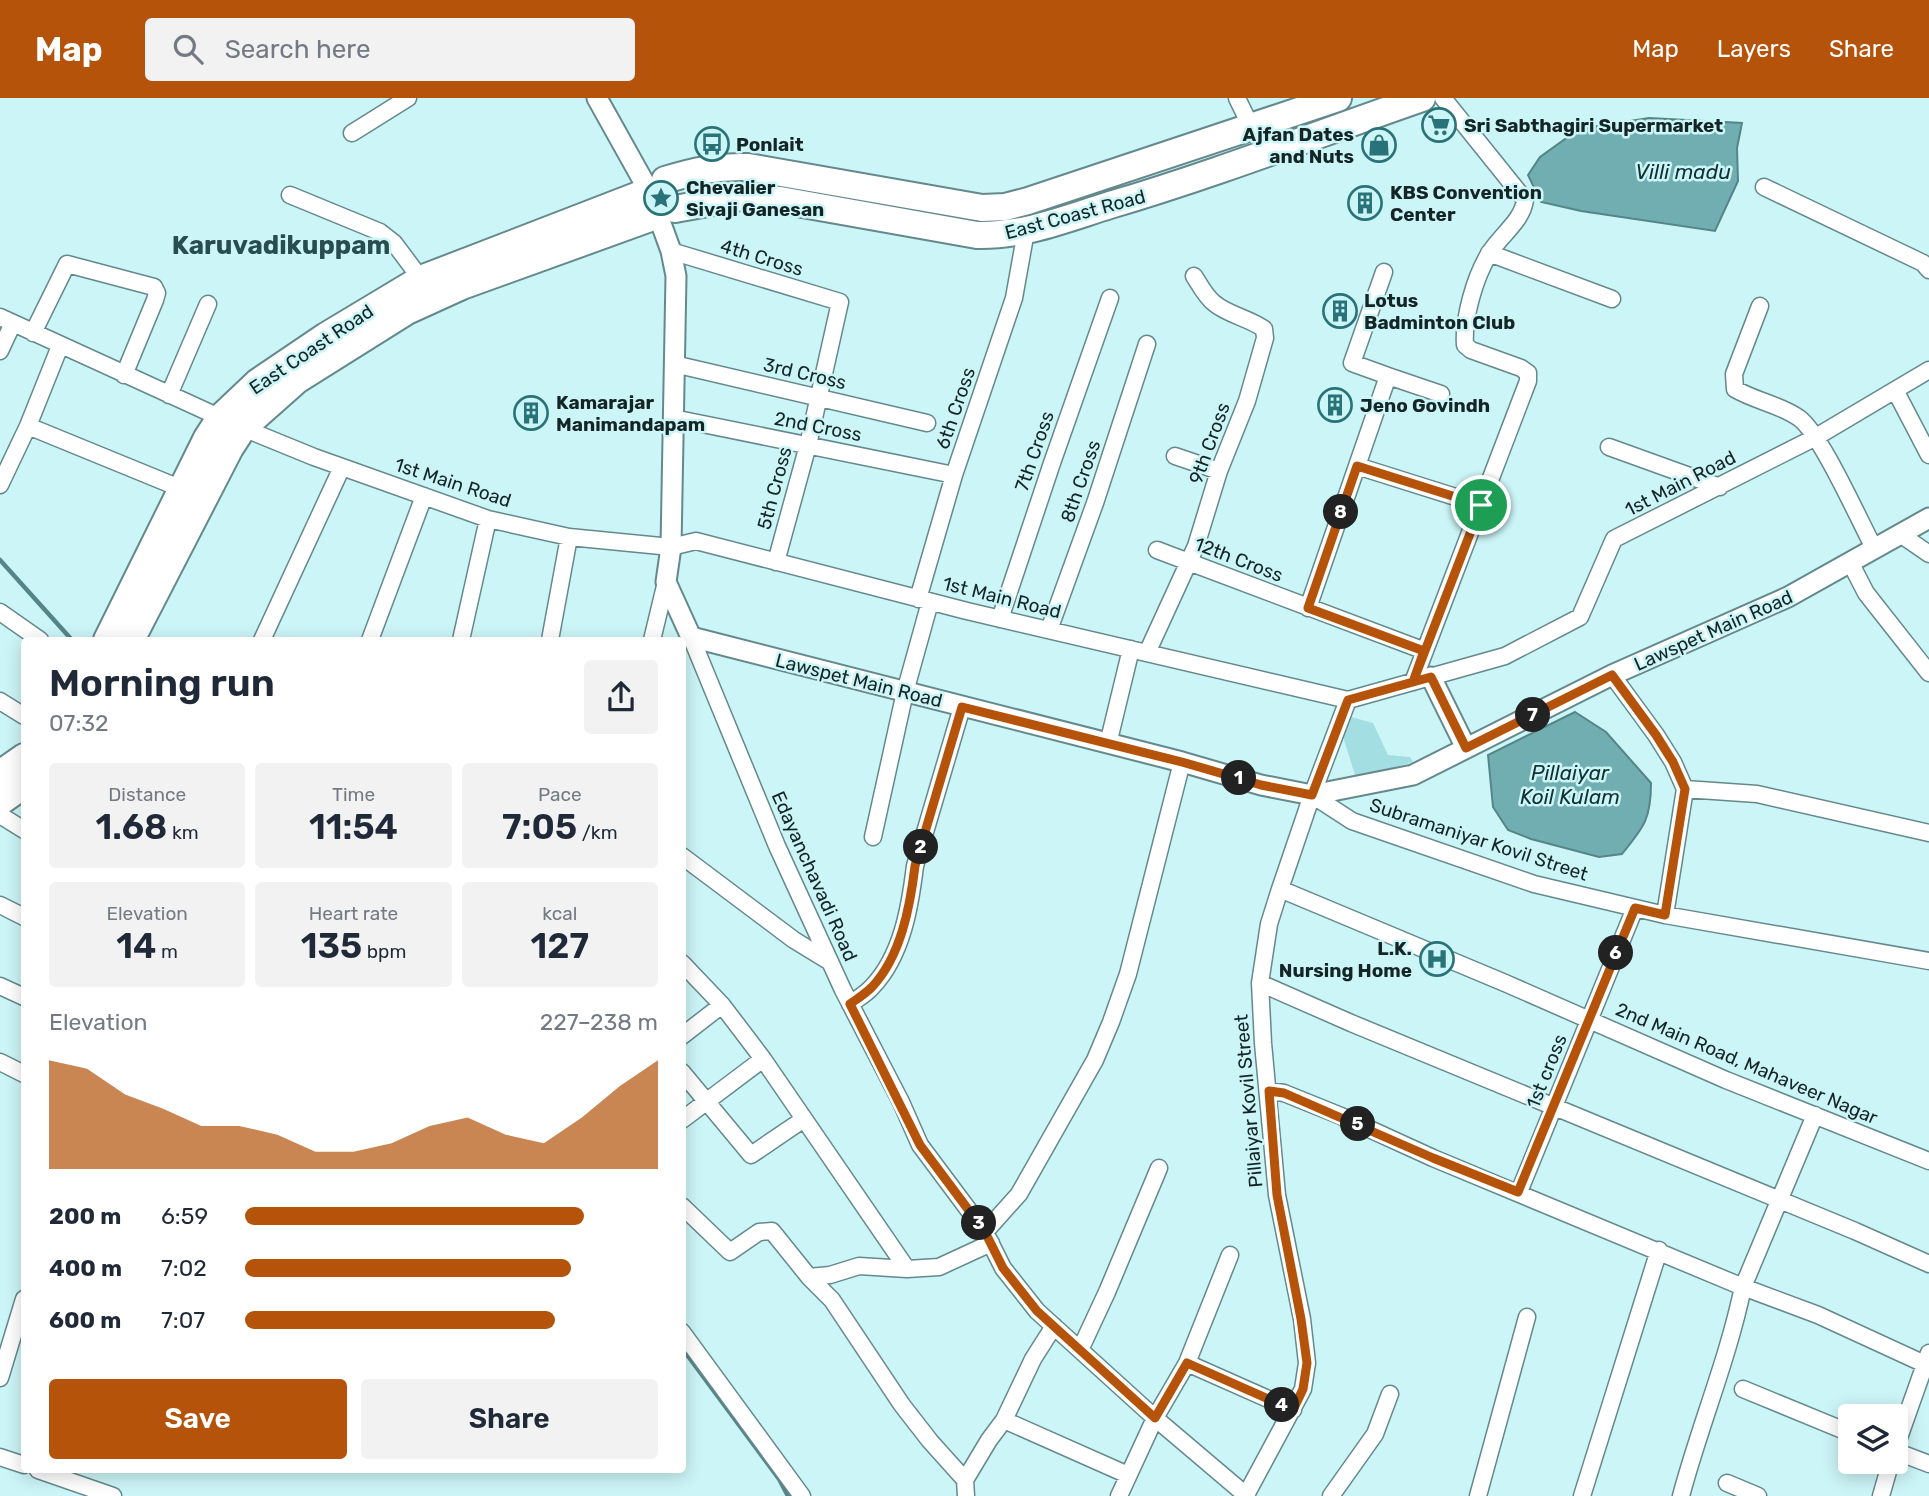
<!DOCTYPE html>
<html lang="en">
<head>
<meta charset="utf-8">
<style>
  :root { --surface:#fff; --page:#f2f2f3; --text:#1f2937; --muted:#747a83; --accent:#b45309 }
  body { margin:0; font-family:Rubik,sans-serif; background:var(--page); color:var(--text); height:100vh; display:flex; flex-direction:column; font-size:26px; white-space:nowrap }
  * { box-sizing:border-box; margin:0 }
  p { font-size:23px; color:var(--muted) }
  .icon { flex:none; width:38px; height:38px; fill:none; stroke:currentColor; stroke-width:2; stroke-linecap:round; stroke-linejoin:round }
  .map { position:relative; flex:1; overflow:hidden }
  .sheet { position:absolute; left:21px; top:539px; width:665px; height:836px; display:flex; flex-direction:column; background:var(--surface); border-radius:7px; box-shadow:0 4px 18px #0003 }
  .sheet>* { flex:none }
  .fabs { position:absolute; left:1838px; top:1306px; display:grid; gap:14px }
  .fabs a { display:grid; place-items:center; width:70px; height:70px; border-radius:7px; background:var(--surface); box-shadow:0 4px 18px #0003; font-size:35px }
  .pin { position:absolute; display:grid; place-items:center; width:60px; height:60px; color:#fff; margin:-30px; border:4px solid #fff; border-radius:50%; box-shadow:0 2px 7px #0007 }
  .km { position:absolute; width:35px; height:35px; margin:-18px; border-radius:50%; background:#222; color:#fff; font-size:19px; line-height:35px; text-align:center }
  .round { display:grid; place-items:center; flex:none; width:74px; height:74px; border-radius:7px; background:var(--page) }
  .head { display:flex; align-items:center; justify-content:space-between; height:119px; padding:0 28px }
  h1 { font-size:38px; font-weight:600; line-height:52px }
  .figures { display:grid; grid-template-columns:repeat(3,1fr); gap:10px; height:119px; padding:7px 28px }
  .figures div { display:grid; align-content:center; border-radius:7px; background:var(--page); text-align:center }
  .figures b { font-size:35px; font-weight:600 }
  .figures small { font-size:19px; font-weight:400 }
  .figures p { font-size:19px }
  .chart { height:196px; padding:14px 28px }
  .chart p { display:flex; justify-content:space-between }
  .chart svg { width:100%; height:126px; margin-top:7px; fill:var(--accent); opacity:.7 }
  .primary-button { display:flex; gap:14px; margin-top:auto; padding:14px 28px }
  .primary-button a { flex:1; height:80px; border-radius:7px; background:var(--accent); color:#fff; font-size:28px; font-weight:600; line-height:80px; text-align:center }
  .primary-button a+a { background:var(--page); color:var(--text) }
  ul { padding:0 28px; list-style:none; font-size:23px }
  li { display:grid; grid-template-columns:112px 84px 1fr; align-items:center; height:52px }
  li i { height:18px; border-radius:9px; background:var(--accent) }
  header { display:flex; align-items:center; gap:42px; box-sizing:border-box; height:98px; padding:0 35px; background:var(--accent); color:#fff }
  header strong { font-size:33px }
  nav { display:flex; gap:38px; margin-inline-start:auto; font-size:24px }
  .search { width:490px; height:63px; background:var(--page); display:flex; align-items:center; gap:18px; box-sizing:border-box; padding:0 24px; border-radius:7px; color:var(--muted); font-size:26px }
  .map>svg:first-child { display:block }
  .green { fill:#a2dee2 }
  .water { fill:#71aeb2; stroke:#558588; stroke-width:2 }
  .lines { fill:none; stroke-linecap:round; stroke-linejoin:round }
  .stream { stroke:#558588; stroke-width:4.5 }
  .minor-casing { stroke:#64898c; stroke-width:19 }
  .tertiary-casing { stroke:#64898c; stroke-width:23 }
  .trunk-casing { stroke:#64898c; stroke-width:30 }
  .minor { stroke:#fff; stroke-width:16 }
  .tertiary { stroke:#fff; stroke-width:19 }
  .trunk { stroke:#fff; stroke-width:26 }
  .route-casing { stroke:#fff; stroke-width:14 }
  .route { stroke:#b45309; stroke-width:9 }
  .labels { text-anchor:middle; stroke-width:5; stroke-linejoin:round; paint-order:stroke }
  .poi-label { font-size:19px; font-weight:bold; fill:#152526; stroke:#ccf5f7; text-anchor:start }
  .street-label { font-size:19px; fill:#152526; stroke:#ccf5f7 }
  .water-label { font-size:21px; font-style:italic; fill:#113133; stroke:#ccf5f7 }
  .district-label { font-size:26px; font-weight:bold; fill:#284d4f; stroke:#ccf5f7 }
</style>
</head>
<body>
<header>
<strong>Map</strong>
<div class="search"><svg class="icon" aria-label="search" viewBox="0 0 24 24"><circle cx="10" cy="10" r="6"/><path d="M15 15l6 6"/></svg>Search here</div>
<nav><a>Map</a><a>Layers</a><a>Share</a></nav>
</header>
<div class="map">
<svg width="1929" height="1398" viewBox="0 0 1929 1398">
  <rect width="100%" height="100%" fill="#ccf5f7"/>
  <path class="green" d="M1347,618L1373,625L1388,657L1410,659L1413,664L1356,680L1339,626Z"/>
  <path class="water" d="M1649,20L1742,25L1737,50L1738,83L1715,133L1581,113L1541,104L1528,77L1540,59L1579,31Z
    M1575,614L1606,634L1651,685C1651,721 1644,729 1622,756L1599,759L1531,741L1508,732L1493,709L1488,657Z"/>
  <g class="lines">
    <path class="stream" d="M0,462L72,542
      M682,1250L779,1381L788,1398"/>
    <g class="minor-casing">
      <path id="minor" d="M1237,0L1251,29
        M352,35L408,0
        M1764,89L1923,165L1929,172
        M290,97L380,134L394,145L421,181
        M671,153L840,204L808,347L776,464
        M1489,155L1612,201
        M1760,208L1734,276L1735,291C1755,303 1779,306 1799,320C1821,336 1859,422 1874,450
        M0,219L243,330L314,359L488,421L569,439L671,449L696,443L967,513L1348,602L1505,558L1580,519L1614,441L1816,339L1929,272
        M33,235L67,166L154,189L157,195L155,202L124,277
        M60,248L28,328L182,391
        M0,253L13,225
        M674,266L927,325
        M1388,278L1441,296
        M1895,292L1929,357
        M169,297L208,206
        M673,320L954,377
        M1609,349L1720,389
        M1175,358L1219,373
        M1357,368L1481,407
        M0,387L28,328
        M1900,436L1929,456
        M1157,452L1425,553
        M1850,464L1866,495L1929,575
        M918,501L954,377L1014,200L1026,133
        M1308,510L1388,278L1352,265L1384,174
        M0,514L40,542
        M1000,521L1052,365L1110,200
        M1049,532L1095,405L1147,246
        M691,539L777,748L843,892L901,1004L920,1047L985,1134L1003,1170L1037,1213L1155,1320L1247,1398
        M262,542L342,369
        M370,542L424,398
        M461,542L488,421
        M550,542L569,439
        M652,542L666,484
        M1147,555L1196,448L1219,373L1247,303L1265,240L1264,231C1249,220 1228,217 1214,205C1205,198 1200,187 1194,178
        M1612,577L1656,637L1673,664L1685,691L1665,817
        M1413,584L1528,283V275L1521,270L1471,252L1465,247C1463,220 1475,179 1489,156C1500,137 1522,124 1525,102L1443,0
        M0,603L24,618
        M1108,646L1131,551
        M1685,691L1757,696L1929,735
        M1312,697L1352,723L1534,786L1665,817L1929,863
        M0,717L24,732
        M873,739L905,594L930,504
        M682,758L794,842L830,864
        M1280,791L1505,885L1726,982L1929,1063
        M0,807L24,819
        M682,865L722,907L763,961L907,1171
        M1260,885L1351,925L1855,1133L1929,1166
        M0,888L24,899
        M850,906C857,901 866,896 872,889C902,858 910,809 915,768L962,609
        M682,938L722,907
        M0,964L24,976
        M682,974L751,1057L804,1021
        M1269,993L1284,995L1341,1018L1433,1060L1743,1189L1815,1017
        M682,1022L763,961
        M1519,1094L1635,810
        M682,1108L730,1154L759,1134L772,1133L809,1179L832,1202L902,1307L930,1343L965,1382
        M985,1134L1019,1096L1095,962L1111,924L1128,876L1182,664
        M809,1179L830,1177L859,1168L907,1171L939,1169L991,1145
        M682,1234L802,1398
        M1080,1252L1107,1194L1159,1070
        M1187,1265L1293,1312
        M0,1280L24,1201
        M1743,1291L1850,1335
        M1004,1322L1128,1377
        M1895,1351L1929,1255
        M1895,1353L1929,1366
        M0,1359L24,1367
        M38,1372L113,1398
        M1727,1385L1758,1398
        M1246,1397L1303,1291L1307,1265L1302,1221L1277,1097L1263,945L1260,885L1269,826L1280,791L1312,697L1348,602
        M966,1398L965,1382L989,1342L1004,1322L1033,1261L1054,1228
        M1119,1398L1155,1320L1187,1265L1230,1157
        M1331,1398L1375,1336L1390,1296
        M1478,1398L1527,1219
        M1582,1398L1659,1152
        M1681,1398C1700,1327 1728,1261 1743,1189L1818,1217L1929,1268
        M1881,1398L1891,1363"/>
    </g>
    <g class="tertiary-casing">
      <path id="tertiary" d="M597,0L645,86
        M659,120L671,153L676,178L671,449L666,484L691,539L1182,664L1261,687L1312,697L1413,677L1612,577L1788,499L1929,420
        M1431,579L1466,650"/>
    </g>
    <g class="trunk-casing">
      <path id="trunk" d="M665,82C694,73 718,68 748,69L982,110L1005,109L1028,103L1338,0
        M675,111L741,99L780,102L977,137C1024,138 1065,121 1110,107C1215,76 1318,36 1422,0
        M107,542L207,340L220,320L258,284L326,238L421,181L639,97
        M131,542L230,350L243,330L297,282L407,213L462,188L653,119
        M0,676L24,659
        M0,704L24,687"/>
    </g>
    <use href="#minor" class="minor"/>
    <use href="#tertiary" class="tertiary"/>
    <use href="#trunk" class="trunk"/>
  </g>
  <g class="lines">
    <g class="route-casing">
      <path id="route" d="M1481,407L1413,584L1348,602L1312,697L1261,687L1182,664L962,609L915,768C910,809 901,858 872,889C865,896 857,901 850,906L920,1047L985,1134L1003,1170L1037,1213L1155,1320L1187,1265L1293,1312L1303,1291L1307,1265L1301,1221L1277,1097L1269,993L1284,995L1433,1060L1518,1094L1635,810L1665,817L1685,691L1673,664L1656,637L1612,577L1466,650L1431,579L1413,584L1424,553L1308,510L1357,368L1481,407"/>
    </g>
    <use href="#route" class="route"/>
  </g>
  <defs>
    <g id="supermarket-ring" transform="scale(1.75)"><circle r="9.5" fill="#ccf5f7" stroke="#297378" stroke-width="1.5"/><path d="M-6-5.5h2.5l.6 2H6L4.5 2H-2.5L-4.4-4H-6ZM-1.5 3.2a1.3 1.3 0 1 0 .1 0ZM3 3.2a1.3 1.3 0 1 0 .1 0Z" fill="#297378"/></g>
    <g id="bus-ring" transform="scale(1.75)"><circle r="9.5" fill="#ccf5f7" stroke="#297378" stroke-width="1.5"/><path d="M-5-6H5V4H4V6H2V4H-2V6H-4V4H-5ZM-3.5-4V0h7V-4ZM-3.5 1.2v1.5H-2V1.2ZM2 1.2v1.5H3.5V1.2Z" fill="#297378"/></g>
    <g id="shop-ring" transform="scale(1.75)"><circle r="9.5" fill="#ccf5f7" stroke="#297378" stroke-width="1.5"/><path d="M-5-2.5h2.3a2.7 3.5 0 0 1 5.4 0H5L5.5 6h-11ZM-1.5-2.5h3a1.5 2.3 0 0 0-3 0Z" fill="#297378"/></g>
    <g id="sight-ring" transform="scale(1.75)"><circle r="9.5" fill="#ccf5f7" stroke="#297378" stroke-width="1.5"/><path d="M0-6L1.8-2.2L6-1.7L2.9 1.2L3.7 5.4L0 3.3L-3.7 5.4L-2.9 1.2L-6-1.7L-1.8-2.2Z" fill="#297378"/></g>
    <g id="building-ring" transform="scale(1.75)"><circle r="9.5" fill="#ccf5f7" stroke="#297378" stroke-width="1.5"/><path d="M-4-6H4V6H1V3H-1V6H-4ZM-2.5-4.3h1.7v1.8h-1.7ZM.8-4.3h1.7v1.8H.8ZM-2.5-1h1.7V.8h-1.7ZM.8-1h1.7V.8H.8Z" fill="#297378"/></g>
    <g id="hospital-ring" transform="scale(1.75)"><circle r="9.5" fill="#ccf5f7" stroke="#297378" stroke-width="1.5"/><path d="M-5-5h3v3.5h4V-5h3V5h-3V1.5h-4V5h-3Z" fill="#297378"/></g>
  </defs>
  <g fill-rule="evenodd">
    <use href="#supermarket-ring" x="1439" y="27"/>
    <use href="#bus-ring" x="712" y="46"/>
    <use href="#shop-ring" x="1379" y="47"/>
    <use href="#sight-ring" x="661" y="100"/>
    <use href="#building-ring" x="1365" y="105"/>
    <use href="#building-ring" x="1340" y="213"/>
    <use href="#building-ring" x="1335" y="307"/>
    <use href="#building-ring" x="531" y="315"/>
    <use href="#hospital-ring" x="1437" y="861"/>
  </g>
  <g class="labels">
    <g class="poi-label">
      <text x="1464" y="34">Sri Sabthagiri Supermarket</text>
      <text x="1354" y="43" text-anchor="end">Ajfan Dates<tspan x="1354" dy="22">and Nuts</tspan></text>
      <text x="736" y="53">Ponlait</text>
      <text x="686" y="96">Chevalier<tspan x="686" dy="22">Sivaji Ganesan</tspan></text>
      <text x="1390" y="101">KBS Convention<tspan x="1390" dy="22">Center</tspan></text>
      <text x="1364" y="209">Lotus<tspan x="1364" dy="22">Badminton Club</tspan></text>
      <text x="556" y="311">Kamarajar<tspan x="556" dy="22">Manimandapam</tspan></text>
      <text x="1360" y="314">Jeno Govindh</text>
      <text x="1412" y="857" text-anchor="end">L.K.<tspan x="1412" dy="22">Nursing Home</tspan></text>
    </g>
    <g class="street-label">
      <text transform="translate(1075 116) rotate(-15)" y="7">East Coast Road</text>
      <text transform="translate(762 159) rotate(17)" y="7">4th Cross</text>
      <text transform="translate(311 251) rotate(-34)" y="7">East Coast Road</text>
      <text transform="translate(805 275) rotate(13)" y="7">3rd Cross</text>
      <text transform="translate(955 310) rotate(-71)" y="7">6th Cross</text>
      <text transform="translate(818 328) rotate(11)" y="7">2nd Cross</text>
      <text transform="translate(1209 345) rotate(-70)" y="7">9th Cross</text>
      <text transform="translate(1034 353) rotate(-71)" y="7">7th Cross</text>
      <text transform="translate(1080 383) rotate(-71)" y="7">8th Cross</text>
      <text transform="translate(453 384) rotate(18)" y="7">1st Main Road</text>
      <text transform="translate(1680 385) rotate(-27)" y="7">1st Main Road</text>
      <text transform="translate(774 390) rotate(-75)" y="7">5th Cross</text>
      <text transform="translate(1239 461) rotate(21)" y="7">12th Cross</text>
      <text transform="translate(1002 499) rotate(14)" y="7">1st Main Road</text>
      <text transform="translate(1713 532) rotate(-24)" y="7">Lawspet Main Road</text>
      <text transform="translate(859 582) rotate(14)" y="7">Lawspet Main Road</text>
      <text transform="translate(1479 741) rotate(18)" y="7">Subramaniyar Kovil Street</text>
      <text transform="translate(815 778) rotate(66)" y="7">Edayanchavadi Road</text>
      <text transform="translate(1747 965) rotate(23)" y="7">2nd Main Road, Mahaveer Nagar</text>
      <text transform="translate(1546 973) rotate(-68)" y="7">1st cross</text>
      <text transform="translate(1248 1003) rotate(-95)" y="7">Pillaiyar Kovil Street</text>
    </g>
    <g class="water-label">
      <text x="1683" y="81">Villi madu</text>
      <text x="1570" y="682">Pillaiyar<tspan x="1570" dy="24">Koil Kulam</tspan></text>
    </g>
    <g class="district-label">
      <text x="281" y="156">Karuvadikuppam</text>
    </g>
  </g>
</svg>
<div class="fabs">
<a><svg class="icon" aria-label="layers" viewBox="0 0 24 24"><path d="M12 4l9 5-9 5-9-5zM3 14l9 5 9-5"/></svg></a>
</div>
<div class="pin" style="left:1481px;top:407px;background:#1e9e55"><svg class="icon" aria-label="arrive" viewBox="0 0 24 24"><path d="M6 21V4h12l-3 4 3 4H6"/></svg></div>
<b class="km" style="left:1239px;top:680px">1</b>
<b class="km" style="left:921px;top:749px">2</b>
<b class="km" style="left:979px;top:1125px">3</b>
<b class="km" style="left:1282px;top:1307px">4</b>
<b class="km" style="left:1358px;top:1026px">5</b>
<b class="km" style="left:1616px;top:855px">6</b>
<b class="km" style="left:1533px;top:617px">7</b>
<b class="km" style="left:1341px;top:414px">8</b>
<section class="sheet">
<div class="head"><div><h1>Morning run</h1><p>07:32</p></div><a class="round"><svg class="icon" aria-label="share" viewBox="0 0 24 24"><path d="M12 15V3M7 8l5-5 5 5M5 13v7h14v-7"/></svg></a></div>
<div class="figures">
<div><p>Distance</p><b>1.68<small> km</small></b></div>
<div><p>Time</p><b>11:54</b></div>
<div><p>Pace</p><b>7:05<small> /km</small></b></div>
</div>
<div class="figures">
<div><p>Elevation</p><b>14<small> m</small></b></div>
<div><p>Heart rate</p><b>135<small> bpm</small></b></div>
<div><p>kcal</p><b>127</b></div>
</div>
<div class="chart"><p><span>Elevation</span>227–238 m</p>
<svg viewBox="0 0 160 44" preserveAspectRatio="none"><path d="M0 44V6L10 9L20 18L30 23L40 29L50 29L60 32L70 38L80 38L90 35L100 29L110 26L120 32L130 35L140 26L150 15L160 6V44z"/></svg>
</div>
<ul>
<li><b>200 m</b>6:59<i style="width:82%"></i></li>
<li><b>400 m</b>7:02<i style="width:79%"></i></li>
<li><b>600 m</b>7:07<i style="width:75%"></i></li>
</ul>
<div class="primary-button"><a>Save</a><a>Share</a></div>
</section>
</div>
</body>
</html>
